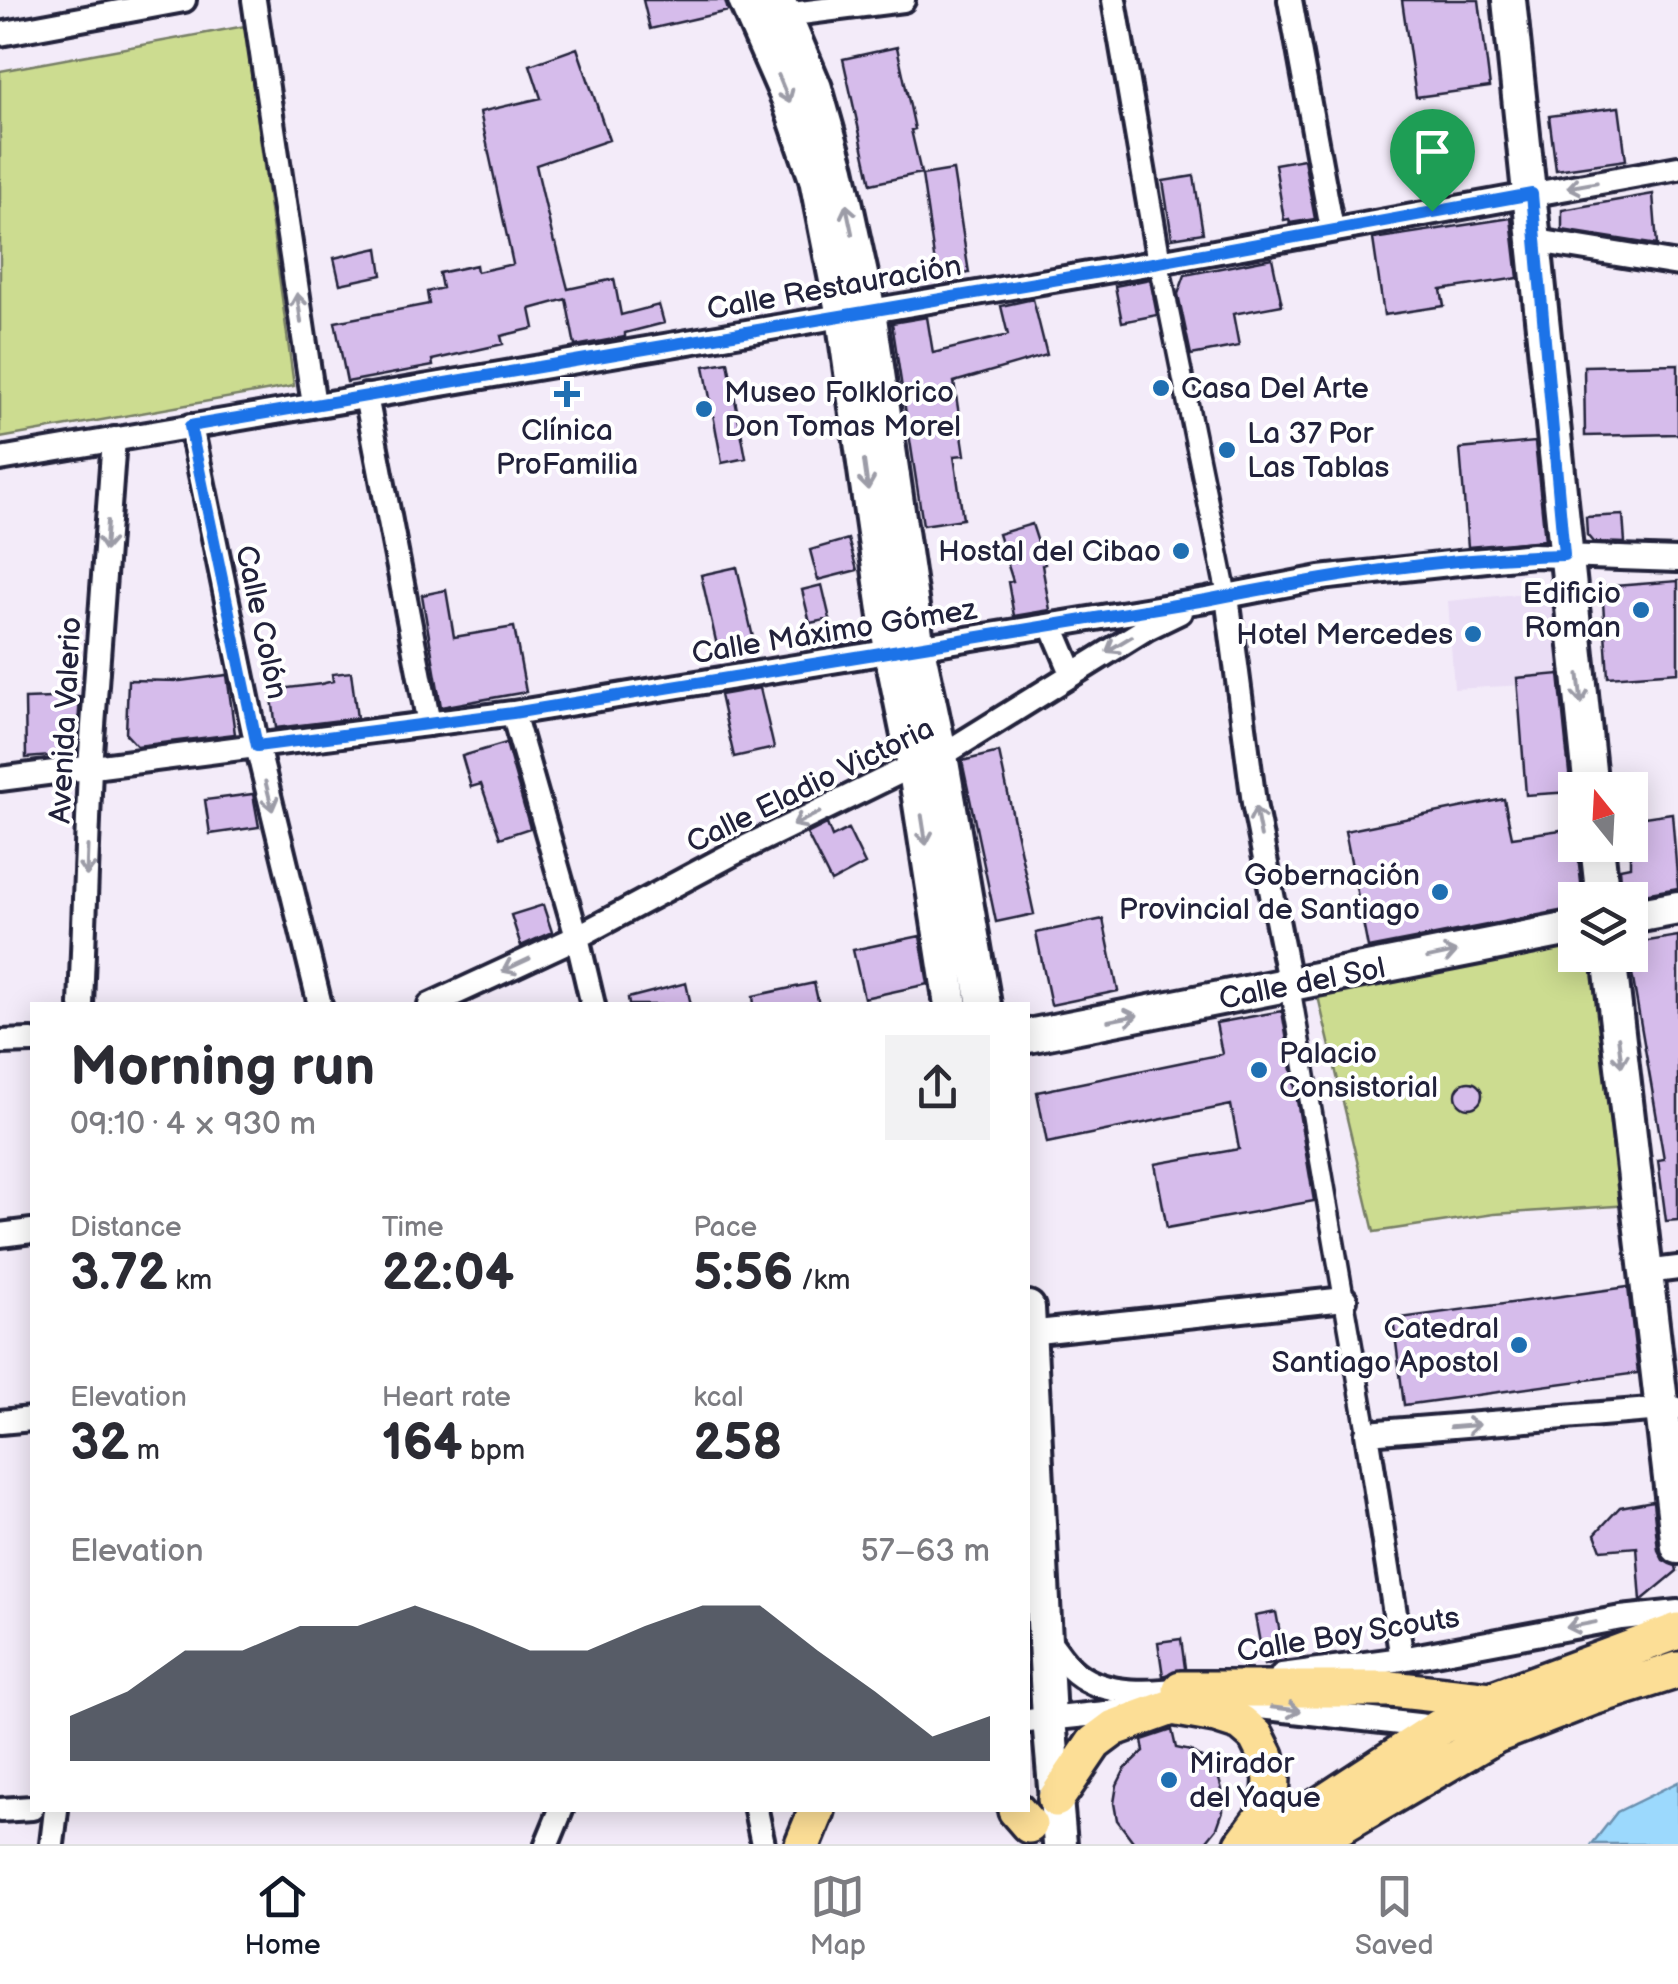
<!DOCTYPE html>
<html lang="en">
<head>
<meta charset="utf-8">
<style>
  :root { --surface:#fff; --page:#f2f2f3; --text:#2b2b33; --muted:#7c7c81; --line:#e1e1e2; --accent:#111827 }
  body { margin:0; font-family:"Balsamiq Sans",sans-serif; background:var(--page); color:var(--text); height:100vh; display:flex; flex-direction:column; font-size:38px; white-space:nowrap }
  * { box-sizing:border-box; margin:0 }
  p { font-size:32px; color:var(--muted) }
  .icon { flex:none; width:55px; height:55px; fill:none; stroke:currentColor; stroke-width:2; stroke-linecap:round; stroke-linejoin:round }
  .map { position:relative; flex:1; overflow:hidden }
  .details { position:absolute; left:30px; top:1002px; width:1000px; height:810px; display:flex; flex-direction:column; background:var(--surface); border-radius:0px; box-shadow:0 5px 25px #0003 }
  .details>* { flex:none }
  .needle { width:65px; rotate:342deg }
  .fabs { position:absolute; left:1558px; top:772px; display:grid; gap:20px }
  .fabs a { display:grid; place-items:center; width:90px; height:90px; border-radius:0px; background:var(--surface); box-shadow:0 5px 25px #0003; font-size:50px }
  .pin { position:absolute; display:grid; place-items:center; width:85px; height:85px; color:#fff; margin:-102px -42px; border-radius:50% 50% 50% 0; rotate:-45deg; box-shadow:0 0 10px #0007 }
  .pin .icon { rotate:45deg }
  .round { display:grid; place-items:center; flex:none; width:105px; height:105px; border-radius:0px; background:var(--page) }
  .headline { display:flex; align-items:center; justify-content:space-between; height:170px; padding:0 40px }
  h1 { font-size:55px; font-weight:700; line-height:75px }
  .metrics { display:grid; grid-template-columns:repeat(3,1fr); gap:15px; height:170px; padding:10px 40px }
  .metrics div { display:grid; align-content:center }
  .metrics b { font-size:50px; font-weight:700 }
  .metrics small { font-size:28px; font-weight:400 }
  .metrics p { font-size:28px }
  .chart { height:280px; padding:20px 40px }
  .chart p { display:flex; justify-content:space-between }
  .chart svg { width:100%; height:180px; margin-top:10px; fill:var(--accent); opacity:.7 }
  .menu { display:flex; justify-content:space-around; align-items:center; height:140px; border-top:2px solid var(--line); background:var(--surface); font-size:28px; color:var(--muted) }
  .menu a { display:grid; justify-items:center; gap:5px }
  .menu .current { color:var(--accent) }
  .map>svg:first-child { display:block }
  .built { fill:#eaddf5 }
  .green { fill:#ccdc90; stroke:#777f66; stroke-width:2.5 }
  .water { fill:#9cd9fd; stroke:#6b90af; stroke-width:2.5 }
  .building { fill:#d6bceb; stroke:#22223b; stroke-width:2.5 }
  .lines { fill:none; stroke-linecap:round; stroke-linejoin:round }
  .pedestrian-casing { stroke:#22223b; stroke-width:25 }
  .minor-casing { stroke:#22223b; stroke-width:30 }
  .secondary-casing { stroke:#22223b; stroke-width:40 }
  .primary-casing { stroke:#22223b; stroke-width:42 }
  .pedestrian { stroke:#fff; stroke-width:18 }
  .minor { stroke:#fff; stroke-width:22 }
  .secondary { stroke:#fff; stroke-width:32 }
  .primary { stroke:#fcde96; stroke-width:35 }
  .oneway { stroke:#9c9ca7 }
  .route-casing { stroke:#fff; stroke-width:20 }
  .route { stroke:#1a73e8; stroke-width:12 }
  .poi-dot { fill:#1f6fb2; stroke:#fff; stroke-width:4 }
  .labels { text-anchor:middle; stroke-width:8; stroke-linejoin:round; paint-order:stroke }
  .street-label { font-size:30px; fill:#22223b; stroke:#fff }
  .poi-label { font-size:30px; fill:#22223b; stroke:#fff; text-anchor:start }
</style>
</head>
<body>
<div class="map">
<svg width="1678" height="1844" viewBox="0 0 1678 1844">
  <rect width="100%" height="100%" fill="#f3ebf9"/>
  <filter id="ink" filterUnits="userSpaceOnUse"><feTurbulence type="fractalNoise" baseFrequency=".01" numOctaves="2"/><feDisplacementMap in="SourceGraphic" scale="20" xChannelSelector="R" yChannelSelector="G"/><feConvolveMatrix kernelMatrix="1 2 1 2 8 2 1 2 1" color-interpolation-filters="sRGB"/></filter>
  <g filter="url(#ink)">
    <path class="built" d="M1538,592L1555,601L1561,683L1454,689L1448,601Z"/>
    <path class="green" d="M245,26L294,386L0,438V71Z
      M1575,935V955H1598L1630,1205L1494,1214L1374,1232L1316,988Z"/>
    <path class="water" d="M1678,1782V1844H1592L1617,1812Z"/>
    <path class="building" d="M643,0H725L728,11L650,29Z
      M1402,0H1479L1490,87L1416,97Z
      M897,47L915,129L911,130L921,173L871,184L843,59Z
      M577,48L609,140L536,165L554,243H556L568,289L614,279L621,315L659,305L664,323L625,333V337L575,346L566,299L530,309L534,328L501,336L503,344L432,360L433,366L347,382L335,322L429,304L427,292L442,288L439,273L476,265L477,272L513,264L480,112L541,98L530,65Z
      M1619,107L1626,160L1556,170L1549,116Z
      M1304,159L1315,219L1290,223L1289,219L1284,220L1275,164Z
      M953,170L969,273L937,278L922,175Z
      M1194,176L1203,233L1172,238L1163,181Z
      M1653,194L1657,245L1562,230V210Z
      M1511,218L1518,278L1441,290L1444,306L1384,315L1373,239Z
      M378,248L382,275L340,284L334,258Z
      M1272,258L1282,305L1233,314L1239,346L1191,355L1178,294L1185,275Z
      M1150,279L1157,315L1122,322L1115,286Z
      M1033,299L1047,355L954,382L965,455L954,456L963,519L923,525L892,323L927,317L933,353L1008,335L1001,306Z
      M728,362L746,458L722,463L704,366Z
      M1678,364V434L1585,436L1584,366Z
      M1535,442L1545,540L1468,547L1460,449Z
      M1623,515L1625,543L1593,542L1587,535L1586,517Z
      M1032,524L1045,564L1042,565L1050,610L1014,616L1008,582L1013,581L998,534Z
      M848,539L857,570L818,580L810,550Z
      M737,567L754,642L718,650L701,575Z
      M1678,581V672L1608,677L1602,587Z
      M822,585L830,619L810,623L802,590Z
      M446,590L454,637L514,627L526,692L441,707L422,595Z
      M351,672L357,718L276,728L271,690L321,684L333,681L332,674Z
      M1559,674L1571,792L1526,795L1517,678Z
      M227,675L235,734L137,746L126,734L128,680L180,681Z
      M760,688L774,748L734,757L720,695Z
      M80,697L76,754L26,758L25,699Z
      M506,743L530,828L500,838L481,784L471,787L462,756Z
      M999,752L1034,914L996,922L962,761Z
      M810,782L816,796L781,813L774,796Z
      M253,794L259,827L210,834L205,800Z
      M1504,799L1512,837L1575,828L1583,900H1575V908L1368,948L1345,831Z
      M1672,813L1678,888L1627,897L1622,894L1620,868L1630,866V819Z
      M827,824L832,837L848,829L865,864L831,882L807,834Z
      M543,905L552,932L521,946L511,915Z
      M1103,919L1118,991L1051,1005L1036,933Z
      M920,936L928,984L864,998L853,950Z
      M1678,936V1220L1666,1221L1658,1160L1664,1159L1629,956L1636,943Z
      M686,983L691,1005H629L628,998Z
      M814,983L819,1005H754L753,996Z
      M1282,1011L1314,1201L1167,1228L1155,1164L1239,1149L1231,1105L1047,1143L1037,1092L1222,1054L1216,1023Z
      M1456 1095a13 13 0 1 1 26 0a13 13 0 1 1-26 0Z
      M1628,1287L1638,1373L1404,1405L1393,1319Z
      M1653,1501L1658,1550L1663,1560L1676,1566L1677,1571L1641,1601L1637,1547L1601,1550L1595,1534L1620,1507Z
      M1276,1612L1285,1660L1264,1665L1255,1616Z
      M1181,1639L1185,1668L1163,1676L1158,1642Z
      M1172,1730L1176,1748L1191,1751L1206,1761L1218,1776L1223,1793V1811L1217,1828L1204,1844H1135L1117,1820L1114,1803L1117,1785L1125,1769L1144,1751L1142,1740Z"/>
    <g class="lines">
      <g class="pedestrian-casing">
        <path id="pedestrian" d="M1159,262L1227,596
          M1290,986L1367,1433"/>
      </g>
      <g class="minor-casing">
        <path id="minor" d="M254,0L314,405
          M1114,0L1159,262
          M1290,0L1332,229
          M775,20L785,15L903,0
          M0,34L184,0
          M1537,241L1678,264
          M366,396L429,724
          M191,426L257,746L320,1005
          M0,459L1159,262L1678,168
          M1227,596L1254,803L1290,986
          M1052,626L1072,673
          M513,713L577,937L593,1005
          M0,779L513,713L1206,600L1320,578L1533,555L1678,560
          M81,1005L90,767L114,439
          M430,1005L577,937L734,853L914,765L941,756L1147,628L1180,612
          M0,1042L32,1041
          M0,1235L32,1231
          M1646,1272L1678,1268
          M1028,1333L1345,1299
          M0,1422L32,1419
          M1046,1637C1055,1648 1064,1664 1076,1673C1106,1697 1155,1693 1191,1688
          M1402,1659L1367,1433L1675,1408
          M1282,1675L1402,1659L1621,1618L1678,1612
          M1232,1704L1444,1728
          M1028,1721L1135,1710
          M0,1810L32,1808
          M756,1810L763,1844
          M52,1844L56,1810
          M547,1844L561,1810"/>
      </g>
      <g class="secondary-casing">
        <path id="secondary" d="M745,0L788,98L816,179L843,316L891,652L914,765L951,1005
          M778,0L815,88L838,169L869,311L918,648L941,756L984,1005
          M1509,0L1591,790
          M1597,845L1603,900
          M1630,917L1678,908
          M1609,955L1678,1547
          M1028,1036L1575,928
          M1028,1308L1049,1719L1060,1844"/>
      </g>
      <g class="primary-casing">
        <path id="primary" d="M1181,1689H1391L1491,1700
          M1056,1799L1094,1743L1114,1728L1172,1707L1216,1715L1241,1723L1256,1736L1266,1756L1272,1778L1271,1798L1265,1814L1243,1844
          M1016,1810L1029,1825
          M803,1844L817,1810
          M1261,1844L1440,1727L1491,1700L1678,1631
          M1310,1844L1496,1735L1593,1697L1678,1670"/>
      </g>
      <use href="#pedestrian" class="pedestrian"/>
      <use href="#minor" class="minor"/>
      <use href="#secondary" class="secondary"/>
      <use href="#primary" class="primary"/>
    </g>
    <defs><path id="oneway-shaft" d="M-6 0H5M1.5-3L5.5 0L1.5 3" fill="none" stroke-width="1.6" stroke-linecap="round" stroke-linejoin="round" transform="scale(2.5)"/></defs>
    <g class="oneway">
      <use href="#oneway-shaft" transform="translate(784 89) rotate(68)"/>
      <use href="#oneway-shaft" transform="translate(1582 185) rotate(170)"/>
      <use href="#oneway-shaft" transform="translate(849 219) rotate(-102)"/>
      <use href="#oneway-shaft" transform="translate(299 308) rotate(-98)"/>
      <use href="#oneway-shaft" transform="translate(866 475) rotate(82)"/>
      <use href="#oneway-shaft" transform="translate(106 536) rotate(94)"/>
      <use href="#oneway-shaft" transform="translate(1119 644) rotate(149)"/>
      <use href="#oneway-shaft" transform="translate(1580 689) rotate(84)"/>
      <use href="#oneway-shaft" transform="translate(269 796) rotate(76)"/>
      <use href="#oneway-shaft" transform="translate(806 819) rotate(154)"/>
      <use href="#oneway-shaft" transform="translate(1258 822) rotate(-101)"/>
      <use href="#oneway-shaft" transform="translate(924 830) rotate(81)"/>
      <use href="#oneway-shaft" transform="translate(87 861) rotate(92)"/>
      <use href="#oneway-shaft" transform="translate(1442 955) rotate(-12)"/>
      <use href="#oneway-shaft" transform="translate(516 965) rotate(155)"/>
      <use href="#oneway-shaft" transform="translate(1123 1018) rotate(-11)"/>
      <use href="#oneway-shaft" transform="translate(1620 1052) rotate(83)"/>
      <use href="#oneway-shaft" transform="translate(1465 1426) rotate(-5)"/>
      <use href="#oneway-shaft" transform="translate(1581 1625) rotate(169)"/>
      <use href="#oneway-shaft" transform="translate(1286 1709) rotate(7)"/>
    </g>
  </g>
  <g class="lines" filter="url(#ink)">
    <g class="route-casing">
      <path id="route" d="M1532,194L1564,555C1444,557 1324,577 1206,600L513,713L257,746L190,426L1159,262Z"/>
    </g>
    <use href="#route" class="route"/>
  </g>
  <g class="poi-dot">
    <circle cx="1161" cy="388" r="10"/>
    <path d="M562 379h10v10h10v10h-10v10h-10v-10h-10v-10h10z"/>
    <circle cx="704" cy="409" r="10"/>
    <circle cx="1227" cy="450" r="10"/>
    <circle cx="1181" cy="551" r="10"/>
    <circle cx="1641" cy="610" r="10"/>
    <circle cx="1473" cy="634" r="10"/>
    <circle cx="1440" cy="892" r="10"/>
    <circle cx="1259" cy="1070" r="10"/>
    <circle cx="1519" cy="1345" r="10"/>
    <circle cx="1169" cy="1780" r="10"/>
  </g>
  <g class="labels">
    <g class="street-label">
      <text transform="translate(834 287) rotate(-10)" y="10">Calle Restauración</text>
      <text transform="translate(262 622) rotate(78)" y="10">Calle Colón</text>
      <text transform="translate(834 631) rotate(-9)" y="10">Calle Máximo Gómez</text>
      <text transform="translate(65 720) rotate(-87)" y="10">Avenida Valerio</text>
      <text transform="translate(810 785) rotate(-26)" y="10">Calle Eladio Victoria</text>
      <text transform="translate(1302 983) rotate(-11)" y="10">Calle del Sol</text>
      <text transform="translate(1348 1634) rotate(-9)" y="10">Calle Boy Scouts</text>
    </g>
    <g class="poi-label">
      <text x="1181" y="398">Casa Del Arte</text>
      <text x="724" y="402">Museo Folklorico<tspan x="724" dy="34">Don Tomas Morel</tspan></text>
      <text x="567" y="440" text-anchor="middle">Clínica<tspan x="567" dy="34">ProFamilia</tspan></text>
      <text x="1247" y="443">La 37 Por<tspan x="1247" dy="34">Las Tablas</tspan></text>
      <text x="1161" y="561" text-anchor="end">Hostal del Cibao</text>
      <text x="1621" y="603" text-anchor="end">Edificio<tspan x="1621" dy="34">Roman</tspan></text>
      <text x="1453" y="644" text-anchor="end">Hotel Mercedes</text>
      <text x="1420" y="885" text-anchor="end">Gobernación<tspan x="1420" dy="34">Provincial de Santiago</tspan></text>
      <text x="1279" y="1063">Palacio<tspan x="1279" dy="34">Consistorial</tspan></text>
      <text x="1499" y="1338" text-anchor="end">Catedral<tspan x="1499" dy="34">Santiago Apostol</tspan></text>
      <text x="1189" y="1773">Mirador<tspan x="1189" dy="34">del Yaque</tspan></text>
    </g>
  </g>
</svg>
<div class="fabs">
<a><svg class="needle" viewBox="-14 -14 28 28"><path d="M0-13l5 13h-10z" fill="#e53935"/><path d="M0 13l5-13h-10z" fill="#7c7c81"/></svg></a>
<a><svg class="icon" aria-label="layers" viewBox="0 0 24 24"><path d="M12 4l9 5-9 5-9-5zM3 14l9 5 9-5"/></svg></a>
</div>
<div class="pin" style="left:1432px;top:211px;background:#1e9e55"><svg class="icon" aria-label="arrive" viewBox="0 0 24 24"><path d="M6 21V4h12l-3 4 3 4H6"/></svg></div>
<section class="details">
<div class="headline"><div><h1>Morning run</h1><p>09:10 · 4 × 930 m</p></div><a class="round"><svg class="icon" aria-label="share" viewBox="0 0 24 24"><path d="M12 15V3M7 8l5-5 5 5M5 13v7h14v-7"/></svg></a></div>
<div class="metrics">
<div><p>Distance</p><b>3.72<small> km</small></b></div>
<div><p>Time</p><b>22:04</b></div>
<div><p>Pace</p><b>5:56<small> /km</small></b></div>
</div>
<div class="metrics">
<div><p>Elevation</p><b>32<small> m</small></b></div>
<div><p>Heart rate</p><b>164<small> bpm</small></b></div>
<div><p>kcal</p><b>258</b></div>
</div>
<div class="chart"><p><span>Elevation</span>57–63 m</p>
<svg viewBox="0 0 160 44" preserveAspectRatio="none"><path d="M0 44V33L10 27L20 17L30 17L40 11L50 11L60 6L70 11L80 17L90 17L100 11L110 6L120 6L130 17L140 27L150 38L160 33V44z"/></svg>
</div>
</section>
</div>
<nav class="menu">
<a class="current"><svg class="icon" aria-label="home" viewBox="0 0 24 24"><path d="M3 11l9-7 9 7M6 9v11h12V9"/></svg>Home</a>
<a><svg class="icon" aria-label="map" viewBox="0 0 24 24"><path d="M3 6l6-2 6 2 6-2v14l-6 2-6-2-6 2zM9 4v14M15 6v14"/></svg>Map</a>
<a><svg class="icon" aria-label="saved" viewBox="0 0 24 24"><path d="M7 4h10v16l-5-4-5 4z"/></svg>Saved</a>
</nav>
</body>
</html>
